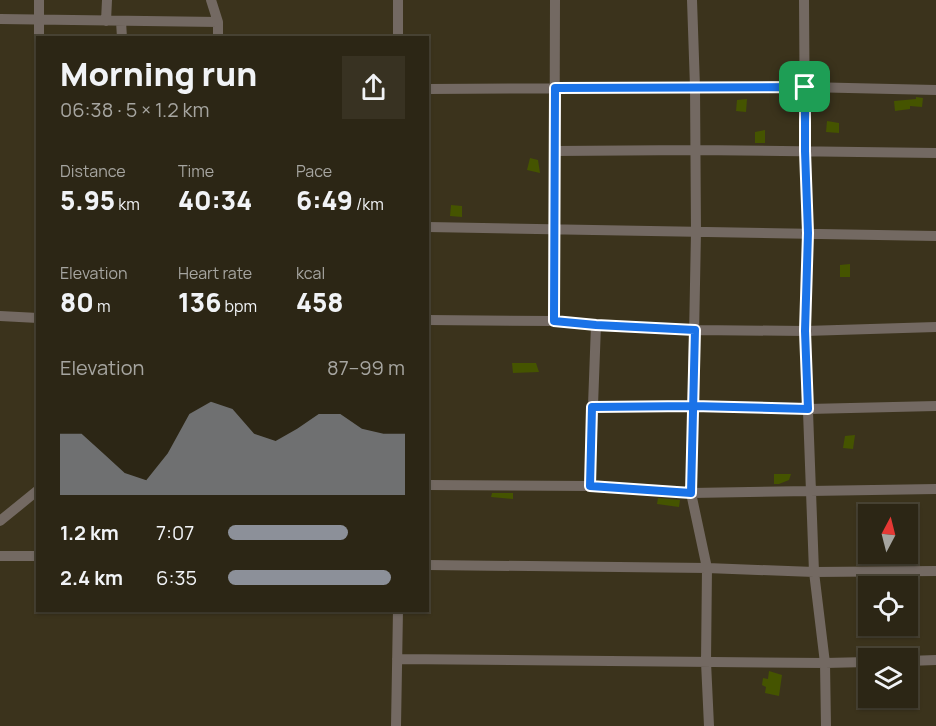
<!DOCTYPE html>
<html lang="en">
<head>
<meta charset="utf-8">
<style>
  :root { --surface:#2c2615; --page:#383222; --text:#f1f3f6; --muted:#a6a5a0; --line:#484334; --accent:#8c9099 }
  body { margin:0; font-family:Manrope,sans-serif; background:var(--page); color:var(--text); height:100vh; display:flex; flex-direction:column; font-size:22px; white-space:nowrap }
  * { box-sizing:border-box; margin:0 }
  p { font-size:20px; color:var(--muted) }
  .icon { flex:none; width:33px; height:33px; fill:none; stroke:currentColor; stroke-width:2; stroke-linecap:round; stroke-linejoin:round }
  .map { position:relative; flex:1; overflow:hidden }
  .drawer { position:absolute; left:36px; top:36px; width:393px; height:576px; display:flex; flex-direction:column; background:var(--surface); border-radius:0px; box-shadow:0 2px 4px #0004,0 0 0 2px var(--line) }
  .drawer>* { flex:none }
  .needle { width:39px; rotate:7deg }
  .fabs { position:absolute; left:858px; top:504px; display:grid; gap:12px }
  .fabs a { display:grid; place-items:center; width:60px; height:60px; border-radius:0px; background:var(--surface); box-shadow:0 2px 4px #0004,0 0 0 2px var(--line); font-size:30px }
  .pin { position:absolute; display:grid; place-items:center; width:51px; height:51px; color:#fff; margin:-26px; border-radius:12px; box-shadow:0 3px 9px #0006 }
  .round { display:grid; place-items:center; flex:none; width:63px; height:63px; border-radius:0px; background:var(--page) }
  .overview { display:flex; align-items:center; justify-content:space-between; height:102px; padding:0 24px }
  h1 { font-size:33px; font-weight:800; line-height:45px }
  .figures { display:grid; grid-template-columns:repeat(3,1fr); gap:9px; height:102px; padding:6px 24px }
  .figures div { display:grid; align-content:center }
  .figures b { font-size:26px; font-weight:800 }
  .figures small { font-size:16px; font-weight:400 }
  .figures p { font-size:16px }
  .chart { height:168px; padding:12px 24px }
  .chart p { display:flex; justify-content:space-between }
  .chart svg { width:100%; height:108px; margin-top:6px; fill:var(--accent); opacity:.7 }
  ul { padding:0 24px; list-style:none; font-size:20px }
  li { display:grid; grid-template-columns:96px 72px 1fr; align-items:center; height:45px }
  li i { height:15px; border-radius:8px; background:var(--accent) }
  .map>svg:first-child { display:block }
  .building { fill:#455400 }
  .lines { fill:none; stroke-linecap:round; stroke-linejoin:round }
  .minor { stroke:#736962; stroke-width:10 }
  .route-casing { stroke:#fff; stroke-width:12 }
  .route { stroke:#1a73e8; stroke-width:8 }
</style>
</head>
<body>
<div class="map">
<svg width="936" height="726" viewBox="0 0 936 726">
  <rect width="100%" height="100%" fill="#3b331c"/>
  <path class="building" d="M916,97L923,98L922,107L910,106V109L895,111L894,101L916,99Z
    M747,99L746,112L736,111L737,100Z
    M827,121L839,123V133L826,132Z
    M765,130V143H755V132Z
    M530,158L538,160L540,173L527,170Z
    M451,205L462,206V217L450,216Z
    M850,264V277H840V265Z
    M512,363H536L539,372L513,373Z
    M855,435L853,449L843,448L845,436Z
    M774,474H791L789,480L779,484H774Z
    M492,493H513V499L491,497Z
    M658,498L680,500L679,507L657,504Z
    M769,671L782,675L779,696L765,693L766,687L762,685L763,678L768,679Z"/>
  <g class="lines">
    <path class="minor" d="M211,0L218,22V38
      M398,0V38
      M692,0L695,87L696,232L691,493L707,568L706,662L709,726
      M804,0L805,151L808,233L805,331L814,572L825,663L826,726
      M0,19L218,22
      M106,21L107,0
      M121,21L122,38
      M39,38V0
      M428,89L805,87L936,90
      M555,151L695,150L936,153
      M428,227L936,236
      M0,316L38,318
      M428,320L554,321L596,325L695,330L805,331L936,327
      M554,321L555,0
      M592,407L693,406L808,409L936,406
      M428,485L590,486L691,493L936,489
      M590,486L596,325
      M0,521L38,490
      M0,556H38
      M428,565L707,568L814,572L936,571
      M397,659L825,663L868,662
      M908,661L936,660
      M396,726L398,610"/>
  </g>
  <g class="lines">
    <g class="route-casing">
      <path id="route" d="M805,87L555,88L554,321L596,325L695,330L691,493L590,486L592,407L693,406L808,409L805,331L808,233L805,151V87"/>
    </g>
    <use href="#route" class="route"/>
  </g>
</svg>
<div class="fabs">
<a><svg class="needle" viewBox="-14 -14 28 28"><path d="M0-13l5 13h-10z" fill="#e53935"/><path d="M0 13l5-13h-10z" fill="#a6a5a0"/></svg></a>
<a><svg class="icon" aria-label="locate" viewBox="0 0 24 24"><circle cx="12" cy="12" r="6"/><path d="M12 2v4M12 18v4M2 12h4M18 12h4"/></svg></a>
<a><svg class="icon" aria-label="layers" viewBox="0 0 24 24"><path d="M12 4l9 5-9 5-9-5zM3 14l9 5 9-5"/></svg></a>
</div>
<div class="pin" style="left:805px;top:87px;background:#1e9e55"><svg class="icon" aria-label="arrive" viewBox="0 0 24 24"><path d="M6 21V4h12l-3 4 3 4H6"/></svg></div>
<section class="drawer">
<div class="overview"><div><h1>Morning run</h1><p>06:38 · 5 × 1.2 km</p></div><a class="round"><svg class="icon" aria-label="share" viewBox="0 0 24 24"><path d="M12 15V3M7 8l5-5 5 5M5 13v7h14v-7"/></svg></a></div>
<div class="figures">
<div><p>Distance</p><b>5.95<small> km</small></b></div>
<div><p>Time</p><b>40:34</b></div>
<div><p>Pace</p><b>6:49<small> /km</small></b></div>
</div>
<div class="figures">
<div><p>Elevation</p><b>80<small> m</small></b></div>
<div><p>Heart rate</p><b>136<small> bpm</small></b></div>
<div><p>kcal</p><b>458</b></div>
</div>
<div class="chart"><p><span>Elevation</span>87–99 m</p>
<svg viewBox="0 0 160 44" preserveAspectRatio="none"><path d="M0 44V19L10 19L20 27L30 35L40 38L50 27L60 11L70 6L80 9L90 19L100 22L110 17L120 11L130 11L140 17L150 19L160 19V44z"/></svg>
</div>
<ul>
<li><b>1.2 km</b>7:07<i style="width:68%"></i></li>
<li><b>2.4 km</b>6:35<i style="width:92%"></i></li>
</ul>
</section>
</div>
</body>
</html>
